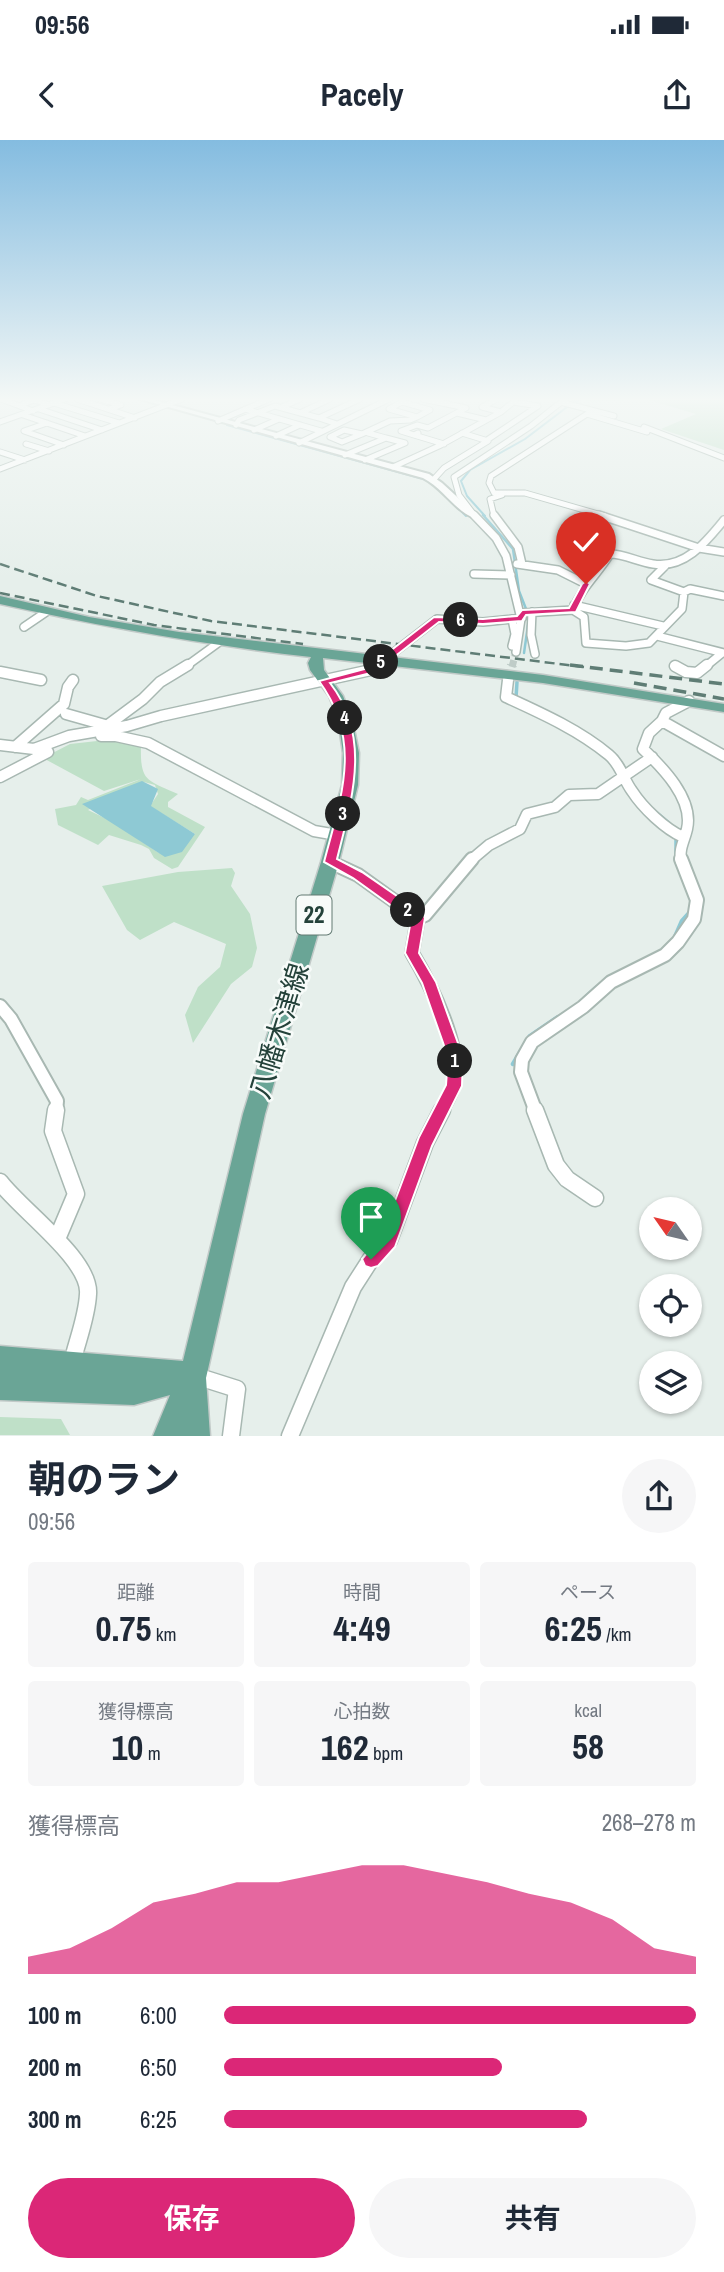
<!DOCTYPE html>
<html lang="ja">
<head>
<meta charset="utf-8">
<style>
  :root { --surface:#fff; --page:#f6f6f7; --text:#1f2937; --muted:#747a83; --accent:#db2777 }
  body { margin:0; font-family:"Archivo Narrow","Noto Sans JP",sans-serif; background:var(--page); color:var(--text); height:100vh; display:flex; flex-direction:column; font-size:26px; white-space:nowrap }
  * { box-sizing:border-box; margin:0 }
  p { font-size:23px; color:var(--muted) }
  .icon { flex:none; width:38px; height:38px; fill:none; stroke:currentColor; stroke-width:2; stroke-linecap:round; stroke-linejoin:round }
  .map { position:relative; height:1296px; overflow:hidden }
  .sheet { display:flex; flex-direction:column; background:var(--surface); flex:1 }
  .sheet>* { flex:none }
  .needle { width:46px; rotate:304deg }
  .buttons { position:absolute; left:639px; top:1057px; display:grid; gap:14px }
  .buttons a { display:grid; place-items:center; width:63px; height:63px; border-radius:50%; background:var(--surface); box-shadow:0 2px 5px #0004; font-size:35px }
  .pin { position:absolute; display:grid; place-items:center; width:60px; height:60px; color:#fff; margin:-72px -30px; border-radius:50% 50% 50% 0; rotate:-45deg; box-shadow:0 0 7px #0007 }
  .pin .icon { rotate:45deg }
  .km { position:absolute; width:35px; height:35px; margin:-18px; border-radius:50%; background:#222; color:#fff; font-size:19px; line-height:35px; text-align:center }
  .round { display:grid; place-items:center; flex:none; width:74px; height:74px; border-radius:37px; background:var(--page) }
  .summary { display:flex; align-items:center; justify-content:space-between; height:119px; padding:0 28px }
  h1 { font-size:38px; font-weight:700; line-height:52px }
  .stats { display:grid; grid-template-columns:repeat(3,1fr); gap:10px; height:119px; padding:7px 28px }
  .stats div { display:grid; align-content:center; border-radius:7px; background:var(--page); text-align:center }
  .stats b { font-size:35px; font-weight:700 }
  .stats small { font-size:19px; font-weight:400 }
  .stats p { font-size:19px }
  .chart { height:196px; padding:14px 28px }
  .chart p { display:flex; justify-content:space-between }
  .chart svg { width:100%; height:126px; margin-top:7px; fill:var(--accent); opacity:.7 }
  .button { display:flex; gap:14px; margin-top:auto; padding:14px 28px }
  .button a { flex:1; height:80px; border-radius:42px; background:var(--accent); color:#fff; font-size:28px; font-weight:700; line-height:80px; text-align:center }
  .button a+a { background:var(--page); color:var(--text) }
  ul { padding:0 28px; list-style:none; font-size:23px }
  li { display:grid; grid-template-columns:112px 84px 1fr; align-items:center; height:52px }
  li i { height:18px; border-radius:9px; background:var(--accent) }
  .status { display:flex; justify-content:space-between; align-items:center; height:49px; padding:0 35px; background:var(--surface); direction:ltr }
  .status svg { height:19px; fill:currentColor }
  header { display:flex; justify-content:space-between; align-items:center; height:91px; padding:0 28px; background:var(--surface); font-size:32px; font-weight:700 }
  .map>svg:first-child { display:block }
  .green { fill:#bfe0c8; fill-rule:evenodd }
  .water { fill:#8ec9d4 }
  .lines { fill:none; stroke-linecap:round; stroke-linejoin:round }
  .stream-far3 { stroke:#8ec9d4; stroke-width:2 }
  .stream-far2 { stroke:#8ec9d4; stroke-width:2.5 }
  .stream-far1 { stroke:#8ec9d4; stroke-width:3.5 }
  .stream { stroke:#8ec9d4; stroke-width:4.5 }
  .river { fill:#8ec9d4; fill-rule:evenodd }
  .minor-tunnel-far1 { stroke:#bfccc8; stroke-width:7; stroke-dasharray:7 3.5; stroke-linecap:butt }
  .minor-tunnel { stroke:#bfccc8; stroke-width:10; stroke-dasharray:10 4.5; stroke-linecap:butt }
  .minor-far4-casing { stroke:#a8b8b2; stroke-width:7 }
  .minor-far3-casing { stroke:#a8b8b2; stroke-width:10 }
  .minor-far2-casing { stroke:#a8b8b2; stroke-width:13 }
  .minor-far1-casing { stroke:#a8b8b2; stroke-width:16 }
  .minor-casing { stroke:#a8b8b2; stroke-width:19 }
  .tertiary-casing { stroke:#a8b8b2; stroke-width:4 }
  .primary-casing { stroke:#c2cac8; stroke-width:3 }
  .minor-far4 { stroke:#fff; stroke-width:5 }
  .minor-far3 { stroke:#fff; stroke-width:7 }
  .minor-far2 { stroke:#fff; stroke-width:10 }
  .minor-far1 { stroke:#fff; stroke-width:12 }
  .minor { stroke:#fff; stroke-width:16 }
  .tertiary { fill:#fff; fill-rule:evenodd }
  .primary { fill:#6aa596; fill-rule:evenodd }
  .rail-far1 { stroke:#5f7d75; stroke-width:2.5; stroke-dasharray:10 5; stroke-linecap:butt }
  .rail { stroke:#5f7d75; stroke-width:3.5; stroke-dasharray:13 7; stroke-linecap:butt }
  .route { fill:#db2777; stroke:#fff; stroke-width:2 }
  .labels { text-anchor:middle; stroke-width:5; stroke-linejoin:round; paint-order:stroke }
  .shield { fill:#f7fbf9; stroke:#637a73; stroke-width:2 }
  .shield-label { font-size:23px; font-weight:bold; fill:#24423a }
  .near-street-label { font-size:28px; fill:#24423a; stroke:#f7fbf9 }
</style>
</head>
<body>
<div class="status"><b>09:56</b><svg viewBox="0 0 49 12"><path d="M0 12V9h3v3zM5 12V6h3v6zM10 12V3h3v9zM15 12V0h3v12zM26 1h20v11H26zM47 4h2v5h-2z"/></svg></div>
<header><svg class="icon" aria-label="back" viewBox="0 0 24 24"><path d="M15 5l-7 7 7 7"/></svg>Pacely<svg class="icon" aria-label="share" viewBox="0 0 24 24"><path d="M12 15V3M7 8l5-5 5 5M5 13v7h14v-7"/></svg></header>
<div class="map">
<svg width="724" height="1296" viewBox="0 0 724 1296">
  <rect width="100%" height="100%" fill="#e6efeb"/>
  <path class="green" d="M579,259H724V310L661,289L696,274L645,259L592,262Z
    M115,599L141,606C140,642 147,640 178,654L168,662V667L205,687L178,727L172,729L154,718L149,709L141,705L109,695L98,705L58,685L55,669L76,665L81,657L88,660L141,639L104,651L43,618L70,604ZM144,642L155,645L158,654L150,666L195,694L159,713L109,680L88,670Z
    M232,728L235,733L231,746L250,774L257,808L252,827L231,844L193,903L185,875L198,847L220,827L226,804L174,782L140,800L127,790L102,746L178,732Z
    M0,1277L61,1279L70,1295H0Z"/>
  <path class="water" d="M142,641L158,649L151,666L195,694L182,712L165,717L82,664Z"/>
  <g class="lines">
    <path class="stream-far3" d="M160,259L168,263
      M232,282L227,285L427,340
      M448,358L466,376
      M485,376L467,356L461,341L470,330L525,299L575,261L573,259"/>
    <path class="stream-far2" d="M483,375L513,409L519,451L528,474
      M524,513L528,485"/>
    <path class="stream-far1" d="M516,558L517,542
      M657,673L669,683
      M676,695V718"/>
    <path class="stream" d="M675,797L682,781L691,771
      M584,859L596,848
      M513,924L530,896L558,877"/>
    <path class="river" d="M571,259H583L575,264L572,263Z"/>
    <path class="minor-tunnel-far1" d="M512,527L516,512"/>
    <path class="minor-tunnel" d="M508,540L512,525"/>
    <g class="minor-far4-casing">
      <path id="minor-far4" d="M1,259L33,271
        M77,259L135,278
        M100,259L121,265L109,269
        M402,262L430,270L417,277L389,269Z
        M54,263L119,283
        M564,263L614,276
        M21,265L34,260L49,265
        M282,267L300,259
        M39,269L102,290
        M245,269L321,291
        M300,273L330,259
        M457,273L486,280
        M23,275L85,296
        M218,281L269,259
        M0,282L65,259
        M47,283L24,291L64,305
        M337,284L319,278L360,259
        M236,285L239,280L275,266L319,278
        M644,287L724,318
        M254,290L279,279
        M344,290L362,294L342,302L330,297Z
        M418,293L414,295L444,304
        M362,294L390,281L410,280L417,277
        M414,295L401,291L417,285L428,288L466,268L423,259
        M276,296L300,285
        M487,300L538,266L513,262L501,272
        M299,303L389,259
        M26,304L49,311
        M0,312L25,320
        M345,315L386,298L368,293
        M365,320L405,303L386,298
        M393,327L441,305L501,272L482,267L497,259
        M0,329L182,259
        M434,339L444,328L488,301L462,293
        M475,376L459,355L454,337L531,286L565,259
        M494,376L490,359L502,355
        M605,376L525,353H494L489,343L491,336L587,274L647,292"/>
    </g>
    <g class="minor-far3-casing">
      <path id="minor-far3" d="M474,375L496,398L506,416L521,479L516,512
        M494,375L518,407L522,424
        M599,375L699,408L724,412
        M517,424L558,430L586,444
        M474,434L511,435
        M684,452L690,449L724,456
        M574,465L663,486
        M573,470L584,477L586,503L626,506L649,503L682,469L684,452L651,440L665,426
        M532,472L531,495L535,514
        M522,473L573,470C581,448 598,434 610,414C625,414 638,422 653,424C685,429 706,402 724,380
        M512,479L515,494L512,506
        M24,487L46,472
        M657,496L724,513
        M185,527L218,503
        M375,527L437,479L483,482L522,478
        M705,527L721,514"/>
    </g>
    <g class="minor-far2-casing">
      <path id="minor-far2" d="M675,526L686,532L697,533L707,525
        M0,532L41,540
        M508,540L506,557C541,573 579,590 609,615C621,625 623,639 632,651C643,668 665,689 683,697
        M689,561L666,573L662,581L724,616
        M66,574L105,585
        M662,581L649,593L643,609C662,627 694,659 687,689C684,702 679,708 681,721
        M104,588L143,559L160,542L188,525
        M101,596H116L148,603L314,691L337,695
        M0,605L34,609L69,596L127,586L161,576L371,530L377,525
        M15,607L64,564L68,547L73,540
        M0,637L48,612L44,606
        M470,721L489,705L520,689L527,674L555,667L569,655L598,654L652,617"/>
    </g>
    <g class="minor-far1-casing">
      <path id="minor-far1" d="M330,722L358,735L418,778L412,813C430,843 465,913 453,947C450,956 445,964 441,972
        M418,778L425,775L472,719
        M0,866L11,879L57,961L56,972
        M536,972L521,932L522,920L532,902L583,867L611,842L665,815L678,802L694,779L697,760L681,719"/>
    </g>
    <g class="minor-casing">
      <path id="minor" d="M56,970L53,991L76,1054L57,1099
        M535,970L556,1025L567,1039L595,1058
        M0,1042C21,1070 91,1120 88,1154C87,1177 77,1201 72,1223
        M196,1236L237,1249L231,1296
        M290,1296L353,1147L371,1119L389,1100L425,1003L442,970"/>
    </g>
    <g class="tertiary-casing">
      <path id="tertiary" d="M140,259H150L429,334L442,343L478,376L474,378C454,370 443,348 423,338Z"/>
    </g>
    <g class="primary-casing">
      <path id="primary" d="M0,456L89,477L179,492L543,535L724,564V572L543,543L323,518L324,530L343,556L352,579L359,613L358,645L339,722L265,974L206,1238L210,1296H153L170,1255L134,1265L0,1260V1206L183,1221L243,974L321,722L342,645L343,613L338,579L329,556L310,530L308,523L311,517C206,505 103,487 0,464Z"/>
    </g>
    <use href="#minor-far4" class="minor-far4"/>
    <use href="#minor-far3" class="minor-far3"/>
    <use href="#minor-far2" class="minor-far2"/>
    <use href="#minor-far1" class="minor-far1"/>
    <use href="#minor" class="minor"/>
    <use href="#tertiary" class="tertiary"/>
    <use href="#primary" class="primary"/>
    <path class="rail-far1" d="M0,424L97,456L211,481L584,527
      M0,453L154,485L303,504"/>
    <path class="rail" d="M570,525L724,544
      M634,543L724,559"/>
  </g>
  <linearGradient id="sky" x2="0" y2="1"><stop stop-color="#84bce0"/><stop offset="0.59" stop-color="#f4f8f6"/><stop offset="1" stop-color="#f4f8f6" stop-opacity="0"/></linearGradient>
  <rect width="724" height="440" fill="url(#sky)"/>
  <path class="route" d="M586,441L590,444L576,472L526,475L522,481L483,484L439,482L375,532L330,543C372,597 352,659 337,719L362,732L423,774L425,778L419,813L436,842L463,917L462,946L432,1006L395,1107L378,1126L371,1128L365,1126L362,1119L382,1095L419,997L446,945L448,917L422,843L405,813L411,780L353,738L324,722C341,657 363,601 319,541L368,528L434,477L483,479L517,476L522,470L569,468L582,444Z"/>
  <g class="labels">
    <rect class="shield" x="296.5" y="755.5" width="35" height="39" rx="5"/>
    <g class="shield-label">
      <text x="314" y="783">22</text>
    </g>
    <g class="near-street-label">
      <text transform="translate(279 891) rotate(-73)" y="10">八幡木津線</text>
    </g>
  </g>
</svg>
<div class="buttons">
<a><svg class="needle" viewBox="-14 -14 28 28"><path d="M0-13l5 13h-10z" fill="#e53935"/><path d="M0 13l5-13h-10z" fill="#747a83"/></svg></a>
<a><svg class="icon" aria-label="locate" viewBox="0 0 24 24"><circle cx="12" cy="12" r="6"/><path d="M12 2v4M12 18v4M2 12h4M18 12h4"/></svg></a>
<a><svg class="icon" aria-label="layers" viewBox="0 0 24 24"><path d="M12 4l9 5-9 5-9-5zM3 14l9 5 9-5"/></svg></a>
</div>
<div class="pin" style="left:371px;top:1119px;background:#1e9e55"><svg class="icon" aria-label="arrive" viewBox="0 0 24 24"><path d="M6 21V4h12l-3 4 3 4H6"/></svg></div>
<div class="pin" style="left:586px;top:444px;background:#d93025"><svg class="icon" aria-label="check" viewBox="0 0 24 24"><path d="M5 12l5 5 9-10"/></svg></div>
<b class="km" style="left:455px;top:921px">1</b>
<b class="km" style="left:408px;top:770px">2</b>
<b class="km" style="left:343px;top:674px">3</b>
<b class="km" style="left:345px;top:578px">4</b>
<b class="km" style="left:381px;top:522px">5</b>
<b class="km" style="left:461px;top:480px">6</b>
</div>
<section class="sheet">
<div class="summary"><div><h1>朝のラン</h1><p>09:56</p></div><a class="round"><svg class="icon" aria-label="share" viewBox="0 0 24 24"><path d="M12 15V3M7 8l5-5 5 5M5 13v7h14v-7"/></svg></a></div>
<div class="stats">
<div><p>距離</p><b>0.75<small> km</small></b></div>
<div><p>時間</p><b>4:49</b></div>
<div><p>ペース</p><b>6:25<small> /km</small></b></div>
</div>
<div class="stats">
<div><p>獲得標高</p><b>10<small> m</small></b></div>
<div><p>心拍数</p><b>162<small> bpm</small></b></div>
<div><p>kcal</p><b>58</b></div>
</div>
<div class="chart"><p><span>獲得標高</span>268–278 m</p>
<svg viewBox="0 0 160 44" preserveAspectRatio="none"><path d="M0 44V38L10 35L20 28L30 19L40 16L50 12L60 12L70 9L80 6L90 6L100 9L110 12L120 16L130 19L140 25L150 35L160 38V44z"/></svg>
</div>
<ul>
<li><b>100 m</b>6:00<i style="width:100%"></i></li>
<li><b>200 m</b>6:50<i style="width:59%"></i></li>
<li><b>300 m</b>6:25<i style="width:77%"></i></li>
</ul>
<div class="button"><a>保存</a><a>共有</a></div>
</section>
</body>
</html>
